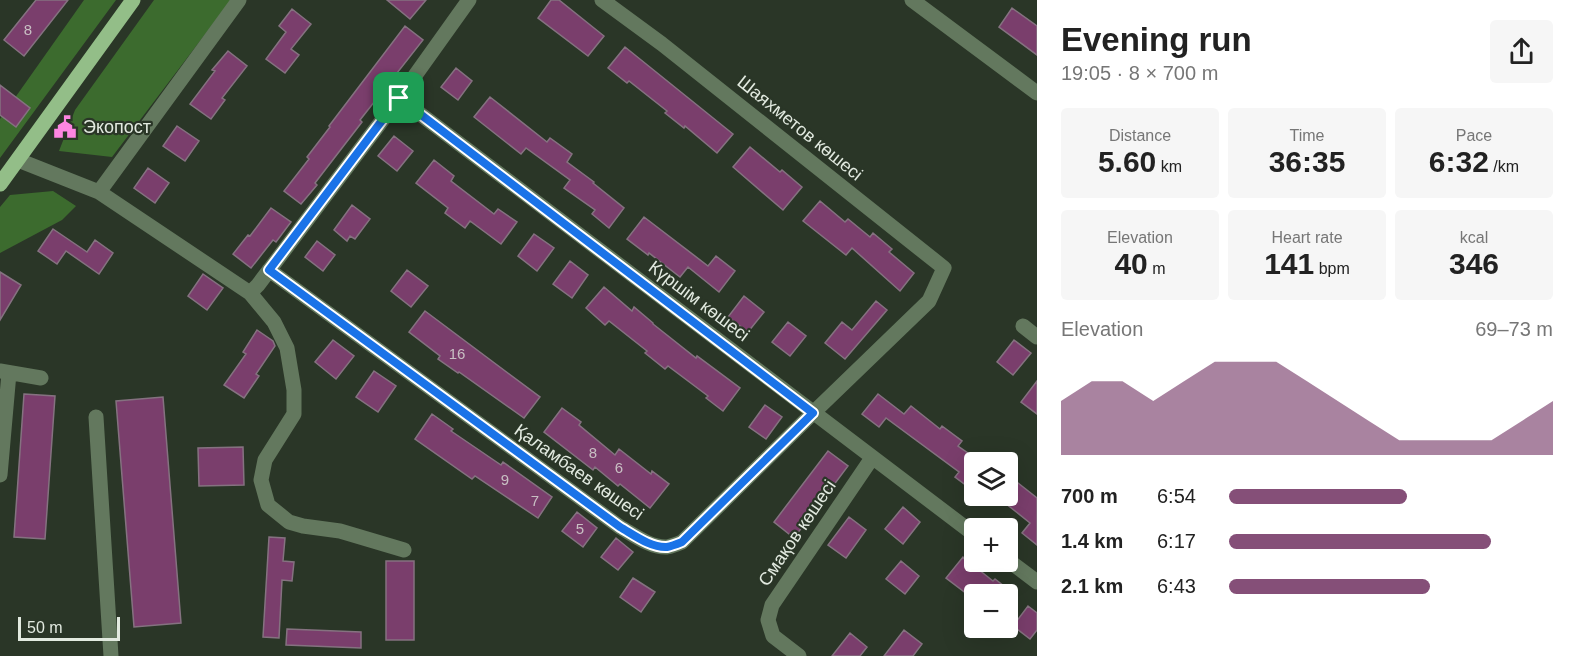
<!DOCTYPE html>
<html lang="en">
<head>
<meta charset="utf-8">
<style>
  :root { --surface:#fff; --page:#f6f6f6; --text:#222; --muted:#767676; --accent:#854f78 }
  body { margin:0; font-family:Arial,sans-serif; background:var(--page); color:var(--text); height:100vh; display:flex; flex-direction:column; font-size:22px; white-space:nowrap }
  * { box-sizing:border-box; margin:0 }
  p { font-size:20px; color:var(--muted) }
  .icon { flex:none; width:33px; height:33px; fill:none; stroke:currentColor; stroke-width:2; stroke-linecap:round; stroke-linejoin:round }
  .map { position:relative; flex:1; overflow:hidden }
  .details { display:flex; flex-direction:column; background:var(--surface); width:540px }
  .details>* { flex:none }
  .tools { position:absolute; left:964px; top:452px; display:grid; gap:12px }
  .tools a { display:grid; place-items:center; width:54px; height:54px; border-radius:6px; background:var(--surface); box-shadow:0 6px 24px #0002; font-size:30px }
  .scale { position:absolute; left:18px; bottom:15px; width:102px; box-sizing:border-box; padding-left:6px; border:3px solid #e2eae0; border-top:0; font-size:16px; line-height:21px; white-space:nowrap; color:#e2eae0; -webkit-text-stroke:4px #2a3627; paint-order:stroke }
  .pin { position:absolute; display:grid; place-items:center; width:51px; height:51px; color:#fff; margin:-26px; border-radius:12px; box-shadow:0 3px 9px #0006 }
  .round { display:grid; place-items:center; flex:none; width:63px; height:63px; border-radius:6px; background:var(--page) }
  .summary { display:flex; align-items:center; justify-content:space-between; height:102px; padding:0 24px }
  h1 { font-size:33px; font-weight:700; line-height:45px }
  .figures { display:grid; grid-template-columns:repeat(3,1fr); gap:9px; height:102px; padding:6px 24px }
  .figures div { display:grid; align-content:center; border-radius:6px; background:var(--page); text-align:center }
  .figures b { font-size:30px; font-weight:700 }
  .figures small { font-size:16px; font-weight:400 }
  .figures p { font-size:16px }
  .chart { height:168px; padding:12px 24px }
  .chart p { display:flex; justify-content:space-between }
  .chart svg { width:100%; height:108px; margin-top:6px; fill:var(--accent); opacity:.7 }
  ul { padding:0 24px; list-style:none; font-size:20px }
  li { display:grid; grid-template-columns:96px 72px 1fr; align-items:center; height:45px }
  li i { height:15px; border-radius:8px; background:var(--accent) }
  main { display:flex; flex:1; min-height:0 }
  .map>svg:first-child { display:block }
  .forest { fill:#3c6b2e }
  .building { fill:#7a3e6c; stroke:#857280; stroke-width:1.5 }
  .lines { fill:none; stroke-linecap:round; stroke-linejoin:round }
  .minor { stroke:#63785e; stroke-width:15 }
  .major { stroke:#93be88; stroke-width:15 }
  .route-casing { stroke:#fff; stroke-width:12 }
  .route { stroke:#1a73e8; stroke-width:8 }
  .labels { text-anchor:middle; stroke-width:4.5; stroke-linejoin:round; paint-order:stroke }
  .number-label { font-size:15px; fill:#c8bfc3 }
  .poi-label { font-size:18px; fill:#e2eae0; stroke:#2a3627; text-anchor:start }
  .street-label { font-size:18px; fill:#e2eae0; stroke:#2a3627 }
</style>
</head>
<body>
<main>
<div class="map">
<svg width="1037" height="656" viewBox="0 0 1037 656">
  <rect width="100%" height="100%" fill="#2a3627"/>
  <path class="forest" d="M84,0H116L0,158V119Z
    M154,0H231L112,157L59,151L75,110Z
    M53,191L76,206L62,220L0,253V207L10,195Z"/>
  <path class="building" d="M36,0H68L24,56L4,40Z
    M387,0H426L410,19Z
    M551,0H559L604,36L588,56L538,18Z
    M1012,8L1037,26V55L999,27Z
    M292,9L311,24L291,49L299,55L285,73L266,59L286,32L279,26Z
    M405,26L423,40L360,120L362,122L315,183L317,185L301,204L284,191L309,159L307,157L330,127L329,126Z
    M625,47L733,134L717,153L685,126L684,128L665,113L667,111L629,81L627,83L608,68Z
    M228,51L247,66L222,98L225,100L211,119L190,104L215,71L212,70Z
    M456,68L472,81L458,100L441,87Z
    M0,85L30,108L16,127L0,115Z
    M490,97L547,142L550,138L572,154L567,162L594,182L593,183L624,208L609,228L592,214L595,210L564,188L570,180L526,148L521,154L474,117Z
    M177,126L199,141L185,161L163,146Z
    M394,136L413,151L397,171L378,156Z
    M750,147L780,172L782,170L802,187L783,210L733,167Z
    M434,160L454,176L451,181L494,214L498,209L517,222L501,244L470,221L465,228L445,213L448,208L416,183Z
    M148,168L169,183L155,203L134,188Z
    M820,201L845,222L848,219L870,237L873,233L892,249L889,252L914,273L900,291L852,248L846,255L803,221Z
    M352,205L370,219L355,239L350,236L347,241L334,230Z
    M271,208L291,222L276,242L273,240L251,268L233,254L248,235L250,236Z
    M644,217L708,266L716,256L735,271L719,292L688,267L680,277L649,253L648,255L627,239Z
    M53,229L87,252L95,240L113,253L99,274L66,251L57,264L38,251Z
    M534,234L554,248L537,271L518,256Z
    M317,241L335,255L323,271L305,257Z
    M570,261L588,275L572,298L553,284Z
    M407,270L428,286L411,307L391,291Z
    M0,272L21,285L0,320Z
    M203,274L223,288L207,310L188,296Z
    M604,287L632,311L634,307L653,323V324L696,358L697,356L740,388L723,411L706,398L708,396L668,366L665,369L645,353L647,351L609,321L605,325L586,308Z
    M744,296L764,312L748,332L728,317Z
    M876,301L887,310L845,359L825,343L842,322L852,330Z
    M425,311L540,397L524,418L459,372L458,373L438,359L440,356L409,332Z
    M788,322L806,336L790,356L772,342Z
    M257,330L273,341L275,346L256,374L259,376L244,398L224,385L246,354L243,352Z
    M333,340L354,356L336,379L315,362Z
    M1014,340L1031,353L1013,375L997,362Z
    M374,371L396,386L378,412L356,397Z
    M1037,381V414L1021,402Z
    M24,394L55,396L45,539L14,537Z
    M878,394L904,414L911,406L940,429L942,426L962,441L958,446L975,458V492L955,477L959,472L886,418L879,427L862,414Z
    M163,397L181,623L134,627L116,401Z
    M765,405L782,417L766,439L749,427Z
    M562,408L581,422L579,425L615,455L619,449L651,474L652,471L669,484L650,508L620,484L618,486L595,467L593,470L544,432Z
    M432,414L453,429L451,431L501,465L503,462L552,497L538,518L475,476L472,479L415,439Z
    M243,447L244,485L199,486L198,448Z
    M828,451L848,466L794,538L774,522Z
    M1008,475L1037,498V545L1022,533L1030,523L995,495H1008Z
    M903,507L920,522L903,544L885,529Z
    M577,512L597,528L583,547L562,531Z
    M849,517L866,530L846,558L828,545Z
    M269,537L285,538L283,561L294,562L292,581L282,580L279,638L263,637Z
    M616,538L633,552L618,570L601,557Z
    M963,557L993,581L995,579L1014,594H967L946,578Z
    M386,561H414V640H386Z
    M901,561L919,576L905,594L886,579Z
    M633,578L655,592L641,612L620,597Z
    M1028,606L1037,613V630L1030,639L1013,626Z
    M287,629L361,632V648L286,645Z
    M904,630L922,644L913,656H884Z
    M850,633L867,647L860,656H832Z"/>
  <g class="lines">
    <path class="minor" d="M912,0L1037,93
      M399,98L975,535
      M18,160L99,192L250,293L258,285L399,98L469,0
      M99,192L239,0
      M269,270L620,527C634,535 651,548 667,547C672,546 677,544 682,542L813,413L929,301L944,268L662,44L602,0
      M250,293L274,322L287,348L294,390V414L265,460L261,480L268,505L289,522L303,526L340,531L404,550
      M1023,326L1037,337
      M0,371L41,378
      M96,417L111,656
      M0,475L9,373
      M1008,560L1037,582
      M799,656L773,636L768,620L772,605L872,458"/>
    <path class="major" d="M0,184L133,0"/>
  </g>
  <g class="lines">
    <g class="route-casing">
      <path id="route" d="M399,98L813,413L682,542C677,544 672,546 667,547C651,548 634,535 620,527L269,270Z"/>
    </g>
    <use href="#route" class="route"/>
  </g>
  <defs>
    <g id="civic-bare" transform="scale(1.8)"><path d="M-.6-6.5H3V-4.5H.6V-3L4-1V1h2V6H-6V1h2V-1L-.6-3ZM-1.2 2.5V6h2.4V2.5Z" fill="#fd86e1" stroke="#2a3627" stroke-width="2.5" paint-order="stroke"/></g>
  </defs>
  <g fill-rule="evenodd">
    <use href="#civic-bare" x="65" y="127"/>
  </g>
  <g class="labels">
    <g class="number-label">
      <text x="28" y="35">8</text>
      <text x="457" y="359">16</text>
      <text x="593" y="458">8</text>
      <text x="619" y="473">6</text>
      <text x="505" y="485">9</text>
      <text x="535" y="506">7</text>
      <text x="580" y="534">5</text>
    </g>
    <g class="poi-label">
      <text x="83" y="133">Экопост</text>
    </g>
    <g class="street-label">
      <text transform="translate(800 128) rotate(39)" y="6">Шаяхметов көшесі</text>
      <text transform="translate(699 301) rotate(37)" y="6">Күршім көшесі</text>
      <text transform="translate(579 472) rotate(35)" y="6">Қаламбаев көшесі</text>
      <text transform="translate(797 533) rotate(-56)" y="6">Смақов көшесі</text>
    </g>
  </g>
</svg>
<div class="tools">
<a><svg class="icon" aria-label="layers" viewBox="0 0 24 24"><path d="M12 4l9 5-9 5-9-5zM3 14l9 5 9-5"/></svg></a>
<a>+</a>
<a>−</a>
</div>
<div class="scale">50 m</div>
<div class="pin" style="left:399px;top:98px;background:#1e9e55"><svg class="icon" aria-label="arrive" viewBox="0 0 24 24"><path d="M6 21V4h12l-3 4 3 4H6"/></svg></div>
</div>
<section class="details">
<div class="summary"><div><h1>Evening run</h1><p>19:05 · 8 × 700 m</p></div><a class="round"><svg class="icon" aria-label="share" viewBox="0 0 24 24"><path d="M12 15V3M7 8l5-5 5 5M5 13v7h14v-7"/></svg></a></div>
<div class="figures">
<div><p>Distance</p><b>5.60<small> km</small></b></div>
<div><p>Time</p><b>36:35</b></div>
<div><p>Pace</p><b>6:32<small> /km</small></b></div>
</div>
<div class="figures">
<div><p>Elevation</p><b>40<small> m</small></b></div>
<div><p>Heart rate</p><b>141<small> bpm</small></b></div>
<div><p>kcal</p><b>346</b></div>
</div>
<div class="chart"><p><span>Elevation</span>69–73 m</p>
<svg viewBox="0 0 160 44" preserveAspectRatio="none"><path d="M0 44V22L10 14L20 14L30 22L40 14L50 6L60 6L70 6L80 14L90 22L100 30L110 38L120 38L130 38L140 38L150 30L160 22V44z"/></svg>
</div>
<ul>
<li><b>700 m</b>6:54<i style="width:55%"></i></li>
<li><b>1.4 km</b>6:17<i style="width:81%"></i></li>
<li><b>2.1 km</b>6:43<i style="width:62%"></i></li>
</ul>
</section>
</main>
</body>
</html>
